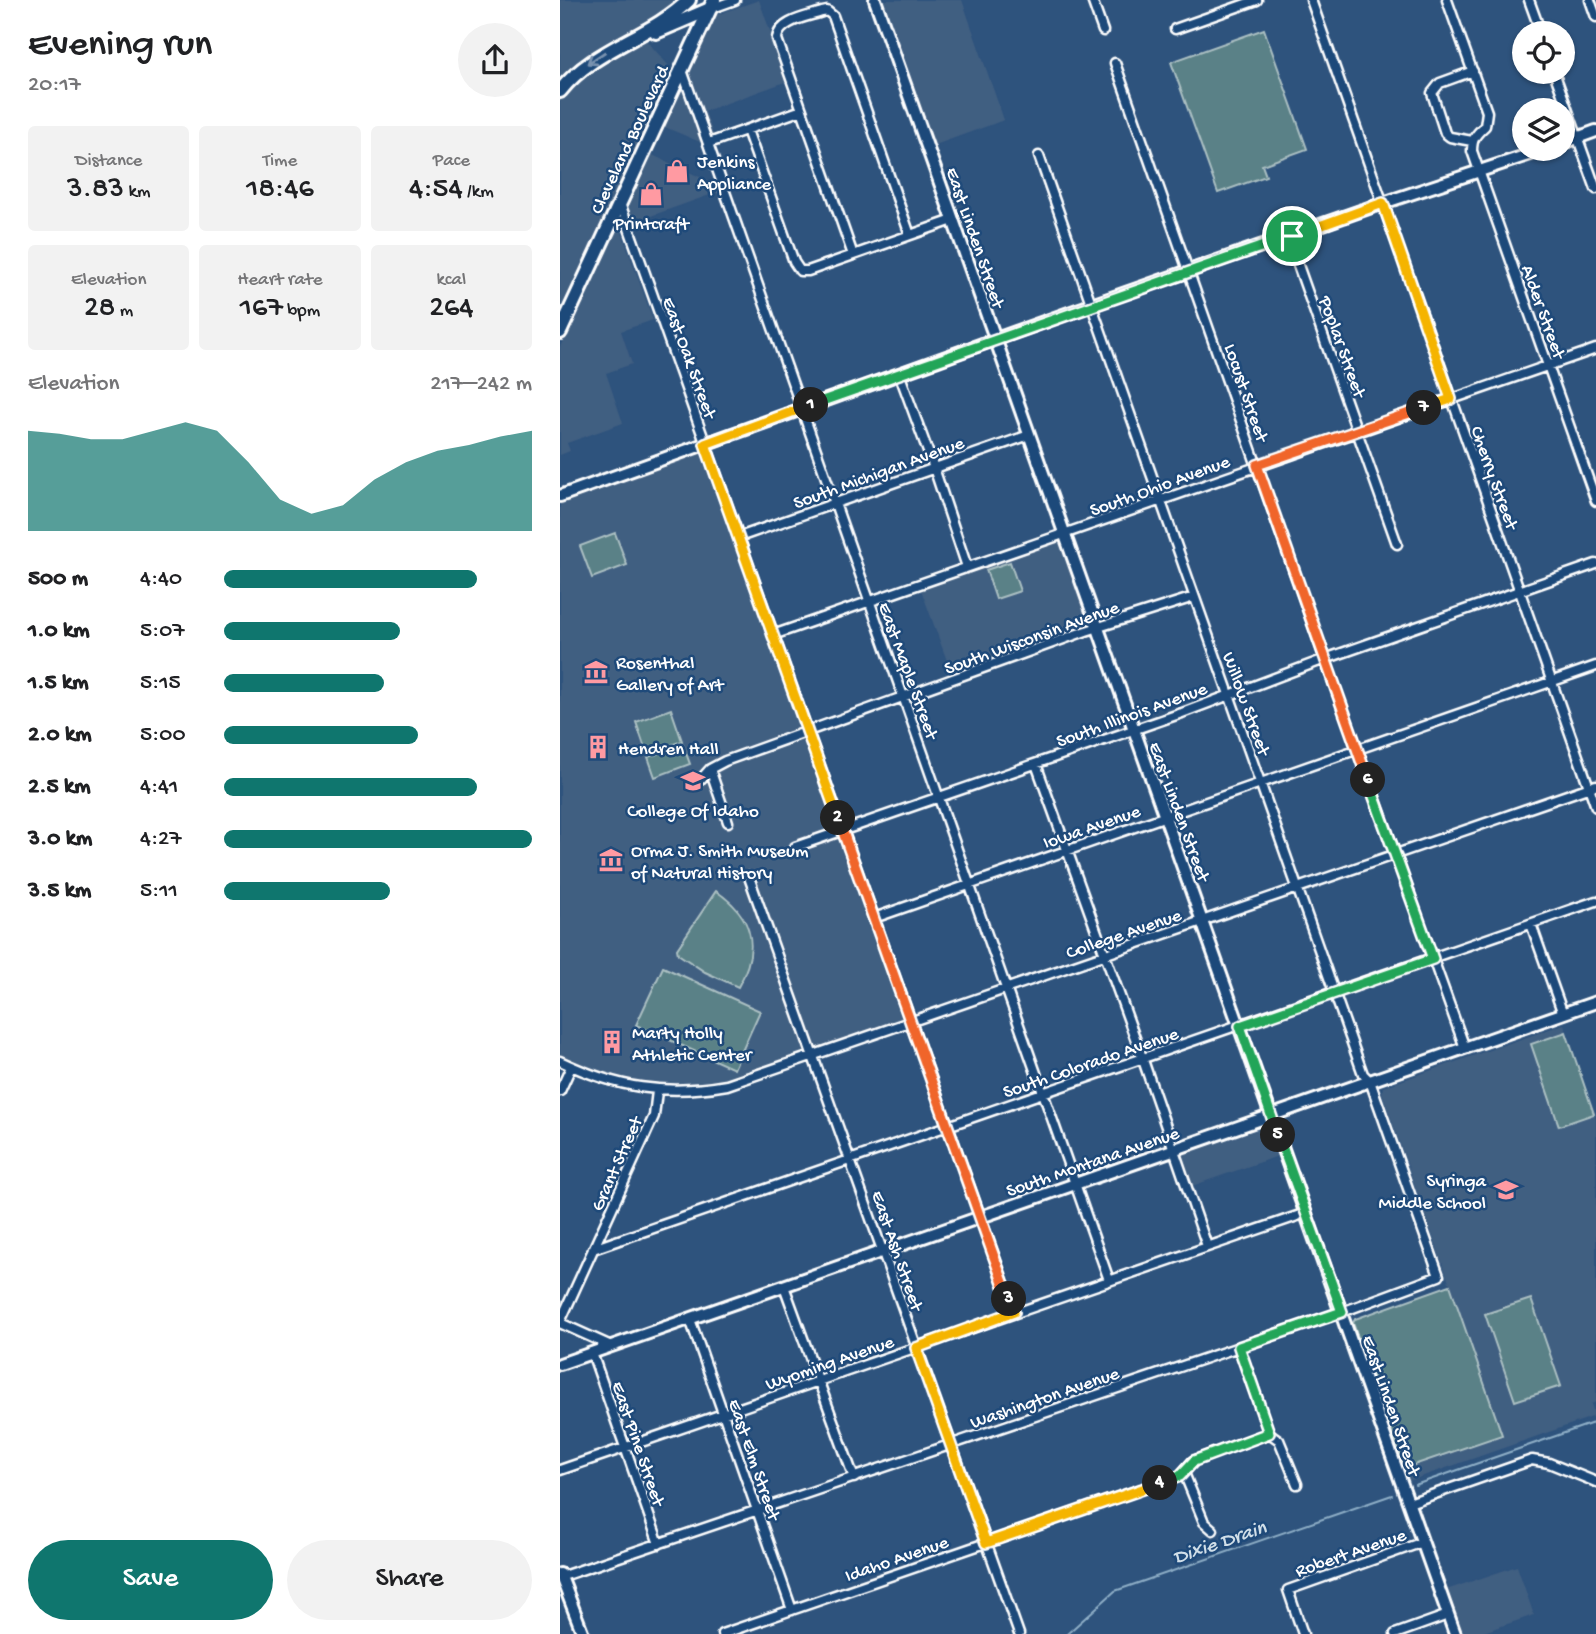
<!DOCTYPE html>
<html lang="en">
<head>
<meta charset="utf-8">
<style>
  :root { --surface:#fff; --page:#f2f2f2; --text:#202124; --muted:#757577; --accent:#0f766e }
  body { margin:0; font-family:"Gochi Hand",sans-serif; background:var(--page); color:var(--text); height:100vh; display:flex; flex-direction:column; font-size:26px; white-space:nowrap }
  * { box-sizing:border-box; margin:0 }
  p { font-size:23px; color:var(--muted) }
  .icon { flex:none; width:38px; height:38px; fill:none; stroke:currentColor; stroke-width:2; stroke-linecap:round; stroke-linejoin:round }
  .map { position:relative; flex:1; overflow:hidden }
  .sheet { display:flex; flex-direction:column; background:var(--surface); width:560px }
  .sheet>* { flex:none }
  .controls { position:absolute; left:952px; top:21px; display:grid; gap:14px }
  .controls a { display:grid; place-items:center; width:63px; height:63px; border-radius:50%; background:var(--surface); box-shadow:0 2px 5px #0004; font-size:35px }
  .pin { position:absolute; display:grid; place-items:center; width:60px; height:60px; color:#fff; margin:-30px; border:4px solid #fff; border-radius:50%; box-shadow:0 2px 7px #0007 }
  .km { position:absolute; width:35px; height:35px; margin:-18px; border-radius:50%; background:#222; color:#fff; font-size:19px; line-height:35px; text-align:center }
  .round { display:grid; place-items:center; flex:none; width:74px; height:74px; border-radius:37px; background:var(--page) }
  .overview { display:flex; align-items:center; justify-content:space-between; height:119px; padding:0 28px }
  h1 { font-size:38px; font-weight:600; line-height:52px }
  .figures { display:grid; grid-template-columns:repeat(3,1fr); gap:10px; height:119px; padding:7px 28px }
  .figures div { display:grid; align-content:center; border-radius:7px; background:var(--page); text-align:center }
  .figures b { font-size:30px; font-weight:600 }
  .figures small { font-size:19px; font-weight:400 }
  .figures p { font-size:19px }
  .chart { height:196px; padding:14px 28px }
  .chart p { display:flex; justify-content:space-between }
  .chart svg { width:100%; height:126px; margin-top:7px; fill:var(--accent); opacity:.7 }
  .action { display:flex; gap:14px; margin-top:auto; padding:14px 28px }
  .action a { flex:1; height:80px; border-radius:42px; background:var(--accent); color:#fff; font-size:28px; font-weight:600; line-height:80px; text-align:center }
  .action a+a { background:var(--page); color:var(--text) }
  ul { padding:0 28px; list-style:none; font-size:23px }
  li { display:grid; grid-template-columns:112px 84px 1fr; align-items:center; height:52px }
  li i { height:18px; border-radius:9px; background:var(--accent) }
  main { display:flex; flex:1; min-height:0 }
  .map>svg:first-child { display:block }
  .built { fill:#405e81 }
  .green { fill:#5a8187; stroke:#acc0c3; stroke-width:2 }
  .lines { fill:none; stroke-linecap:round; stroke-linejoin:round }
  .stream { stroke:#8fafc7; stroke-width:2 }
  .street-casing { stroke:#fff; stroke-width:13 }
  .secondary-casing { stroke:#fff; stroke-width:16 }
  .primary-casing { stroke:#fff; stroke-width:18 }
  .street { stroke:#1f4a7a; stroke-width:8 }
  .secondary { stroke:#1f4a7a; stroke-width:10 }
  .primary { stroke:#1f4a7a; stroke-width:12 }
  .oneway { stroke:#7992af }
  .split-1-casing { stroke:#fff; stroke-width:14 }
  .split-2-casing { stroke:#fff; stroke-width:14 }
  .split-3-casing { stroke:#fff; stroke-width:14 }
  .split-4-casing { stroke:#fff; stroke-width:14 }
  .split-5-casing { stroke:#fff; stroke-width:14 }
  .split-6-casing { stroke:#fff; stroke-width:14 }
  .split-7-casing { stroke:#fff; stroke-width:14 }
  .split-8-casing { stroke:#fff; stroke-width:14 }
  .split-1 { stroke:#22a559; stroke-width:9 }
  .split-2 { stroke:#f5b400; stroke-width:9 }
  .split-3 { stroke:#f0652b; stroke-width:9 }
  .split-4 { stroke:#f5b400; stroke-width:9 }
  .split-5 { stroke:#22a559; stroke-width:9 }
  .split-6 { stroke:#22a559; stroke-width:9 }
  .split-7 { stroke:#f0652b; stroke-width:9 }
  .split-8 { stroke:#f5b400; stroke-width:9 }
  .labels { text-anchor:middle; stroke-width:5; stroke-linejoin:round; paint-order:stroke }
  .street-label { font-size:19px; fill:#fff; stroke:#1f4a7a }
  .poi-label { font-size:19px; fill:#fff; stroke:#1f4a7a; text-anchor:start }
  .water-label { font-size:21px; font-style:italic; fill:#d0dee8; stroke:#1f4a7a }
</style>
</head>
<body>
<main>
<section class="sheet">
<div class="overview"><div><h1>Evening run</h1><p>20:17</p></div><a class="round"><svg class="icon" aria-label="share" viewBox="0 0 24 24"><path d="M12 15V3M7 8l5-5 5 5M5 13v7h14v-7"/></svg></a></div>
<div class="figures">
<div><p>Distance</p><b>3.83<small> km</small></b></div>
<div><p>Time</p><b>18:46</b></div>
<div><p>Pace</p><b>4:54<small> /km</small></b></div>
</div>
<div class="figures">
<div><p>Elevation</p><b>28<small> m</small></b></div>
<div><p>Heart rate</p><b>167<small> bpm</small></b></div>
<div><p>kcal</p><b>264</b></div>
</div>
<div class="chart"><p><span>Elevation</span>217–242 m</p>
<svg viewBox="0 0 160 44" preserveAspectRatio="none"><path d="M0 44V9L10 10L20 12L30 12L40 9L50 6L60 9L70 20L80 33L90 38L100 35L110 26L120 20L130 16L140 14L150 11L160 9V44z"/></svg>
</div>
<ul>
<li><b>500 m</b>4:40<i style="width:82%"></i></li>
<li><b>1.0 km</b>5:07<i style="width:57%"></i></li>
<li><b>1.5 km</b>5:15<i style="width:52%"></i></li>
<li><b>2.0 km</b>5:00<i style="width:63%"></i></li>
<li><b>2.5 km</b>4:41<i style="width:82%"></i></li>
<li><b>3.0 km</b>4:27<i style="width:100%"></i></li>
<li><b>3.5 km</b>5:11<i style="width:54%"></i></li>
</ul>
<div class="action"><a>Save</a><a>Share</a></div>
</section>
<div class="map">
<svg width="1036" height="1634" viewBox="0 0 1036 1634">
  <rect width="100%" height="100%" fill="#2e537d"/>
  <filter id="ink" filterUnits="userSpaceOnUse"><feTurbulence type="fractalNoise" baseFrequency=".0143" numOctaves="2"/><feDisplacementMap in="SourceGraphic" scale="14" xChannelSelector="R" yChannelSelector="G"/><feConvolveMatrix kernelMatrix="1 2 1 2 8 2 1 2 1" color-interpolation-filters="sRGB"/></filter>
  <g filter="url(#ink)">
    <path class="built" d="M0,0H124L83,29L43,46L25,58L0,84Z
      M199,0L228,81L145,111L154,137L140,142L100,125L150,17Z
      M324,0H402L444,120L375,145Z
      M86,40L115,73L0,317V100L26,72L61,50Z
      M86,152L155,184L158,192L60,227L93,320L61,331L72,364L46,373L63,423L7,443L10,451L0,455V347Z
      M145,444L351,1022L167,1085L93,1091L0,1062V496Z
      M505,534L538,628L394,680L359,584Z
      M1004,1024L1036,1118V1402L1031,1404L1035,1416L849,1481L793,1323L795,1319L890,1285L822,1093L823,1087Z
      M708,1126L718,1156L632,1186L622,1155Z
      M957,1566L974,1615L918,1634H902L886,1590Z"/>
    <path class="green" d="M704,29L747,149L702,165L706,176L658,193L611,62Z
      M55,533L67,565L32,578L20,546Z
      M450,562L460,591L436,599L426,570Z
      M111,709L122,741L87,754L76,722Z
      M123,745L130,764L95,777L88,757Z
      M156,891C193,916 201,947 178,987L145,972L118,954L117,949Z
      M103,967L200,1011L174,1069L76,1025Z
      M1006,1032L1034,1114L999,1126L971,1044Z
      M890,1285L942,1435L845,1468L793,1323L795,1319Z
      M971,1299L1001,1386L955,1401L925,1314Z"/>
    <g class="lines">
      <path class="stream" d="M855,1485L1036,1422
        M507,1634L555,1591L832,1495"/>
      <g class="street-casing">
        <path id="street" d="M532,0L543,31
          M751,0L1036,807
          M887,0L927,112L925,126C915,135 912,139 912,151L1036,501
          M969,0L981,33
          M1030,0L1036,17
          M150,9L175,0
          M615,29L697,0
          M555,63L765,659L905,1048
          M122,70L549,1280
          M994,72L1036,189
          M187,130L234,262L240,271H248L393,220
          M912,141L890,137L885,133L872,93L880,83L913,71
          M149,143L242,110
          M60,203L454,1312
          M728,237L837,544
          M293,255L217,39C218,21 247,17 262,12L267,11L273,16L350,235
          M339,373L374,468L407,567
          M179,537L469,435
          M213,635L1036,349
          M476,764L583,1060L647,1246
          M150,769L168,822
          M141,779L150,769L165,761L526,631L634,597
          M235,847L622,713L765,659L1036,564
          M189,877L459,1634
          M314,918L1036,666
          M971,924L1003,1014
          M0,1061C57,1088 105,1096 167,1085L1036,785
          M0,1091L11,1067
          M33,1249L1036,901
          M224,1286L294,1478
          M130,1319L232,1610
          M0,1322L94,1116L97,1091
          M0,1323L51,1346
          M679,1347L709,1433
          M32,1353L99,1544
          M0,1470L746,1213
          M624,1473L644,1522L653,1530
          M849,1503L972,1460L989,1463L1036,1482
          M0,1577L782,1312L879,1276L810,1081L803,1074L479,156
          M162,1634L620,1476L633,1461L709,1433L719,1440L737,1484
          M743,1634L728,1590L863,1542
          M835,1634L888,1615"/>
      </g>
      <g class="secondary-casing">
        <path id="secondary" d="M315,0L895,1634
          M1003,143L1036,131
          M0,496L517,310L823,203L986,149
          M0,1364L1036,1002
          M0,1574L23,1634"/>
      </g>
      <g class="primary-casing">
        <path id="primary" d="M96,32L150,9
          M0,91C34,48 90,38 129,0
          M0,332L154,0"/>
      </g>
      <use href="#street" class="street"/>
      <use href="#secondary" class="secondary"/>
      <use href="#primary" class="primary"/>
    </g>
    <defs><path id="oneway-shaft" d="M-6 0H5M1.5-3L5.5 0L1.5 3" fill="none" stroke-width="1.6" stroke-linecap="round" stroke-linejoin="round" transform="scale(1.75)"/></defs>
    <use class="oneway" href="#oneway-shaft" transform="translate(36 58) rotate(146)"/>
  </g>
  <g class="lines" filter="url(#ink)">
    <g class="split-1-casing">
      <path id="split-1" d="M251,405L732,236"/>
    </g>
    <g class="split-2-casing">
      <path id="split-2" d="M251,405L145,444L278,818"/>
    </g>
    <g class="split-3-casing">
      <path id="split-3" d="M278,818L449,1299"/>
    </g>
    <g class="split-4-casing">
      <path id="split-4" d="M449,1299L454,1312L356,1348L426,1543L600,1483"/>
    </g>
    <g class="split-5-casing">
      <path id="split-5" d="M600,1483L620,1476L634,1461L709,1433L679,1347L782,1312L718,1135"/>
    </g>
    <g class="split-6-casing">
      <path id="split-6" d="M718,1135L680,1026L873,959L808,780"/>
    </g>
    <g class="split-7-casing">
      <path id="split-7" d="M808,780L697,465L864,408"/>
    </g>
    <g class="split-8-casing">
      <path id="split-8" d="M732,236L823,203L891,399L864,408"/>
    </g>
    <use href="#split-1" class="split-1"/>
    <use href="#split-2" class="split-2"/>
    <use href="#split-3" class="split-3"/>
    <use href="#split-4" class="split-4"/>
    <use href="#split-5" class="split-5"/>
    <use href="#split-6" class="split-6"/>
    <use href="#split-7" class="split-7"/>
    <use href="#split-8" class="split-8"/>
  </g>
  <defs>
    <g id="shop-bare" transform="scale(1.89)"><path d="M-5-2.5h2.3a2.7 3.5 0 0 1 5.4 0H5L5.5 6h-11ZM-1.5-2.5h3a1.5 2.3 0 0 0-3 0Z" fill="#ff9aa2" stroke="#1f4a7a" stroke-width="2.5" paint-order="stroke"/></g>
    <g id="museum-bare" transform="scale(1.89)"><path d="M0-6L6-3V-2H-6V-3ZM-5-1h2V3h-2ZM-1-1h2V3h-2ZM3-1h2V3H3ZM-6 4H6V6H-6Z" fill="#ff9aa2" stroke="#1f4a7a" stroke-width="2.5" paint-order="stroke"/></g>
    <g id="building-bare" transform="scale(1.89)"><path d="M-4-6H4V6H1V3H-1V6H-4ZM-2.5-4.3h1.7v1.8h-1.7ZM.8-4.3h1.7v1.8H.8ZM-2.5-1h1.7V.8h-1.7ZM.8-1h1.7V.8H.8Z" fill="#ff9aa2" stroke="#1f4a7a" stroke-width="2.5" paint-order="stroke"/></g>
    <g id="university-bare" transform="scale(1.89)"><path d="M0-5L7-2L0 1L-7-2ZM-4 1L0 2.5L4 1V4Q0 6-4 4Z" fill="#ff9aa2" stroke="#1f4a7a" stroke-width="2.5" paint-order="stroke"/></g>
    <g id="school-bare" transform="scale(1.89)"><path d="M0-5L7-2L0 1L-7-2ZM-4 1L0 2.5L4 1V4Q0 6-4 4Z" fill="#ff9aa2" stroke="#1f4a7a" stroke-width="2.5" paint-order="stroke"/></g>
  </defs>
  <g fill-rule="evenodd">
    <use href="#shop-bare" x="117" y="171"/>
    <use href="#shop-bare" x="91" y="194"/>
    <use href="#museum-bare" x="36" y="672"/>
    <use href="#building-bare" x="38" y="747"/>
    <use href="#university-bare" x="133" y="781"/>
    <use href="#museum-bare" x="51" y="860"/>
    <use href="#building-bare" x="52" y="1042"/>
    <use href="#school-bare" x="946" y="1190"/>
  </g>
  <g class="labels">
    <g class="street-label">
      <text transform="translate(68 139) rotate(-65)" y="7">Cleveland Boulevard</text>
      <text transform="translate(417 237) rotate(71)" y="7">East Linden Street</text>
      <text transform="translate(985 311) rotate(70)" y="7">Alder Street</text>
      <text transform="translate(784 346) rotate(70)" y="7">Poplar Street</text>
      <text transform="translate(131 357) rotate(70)" y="7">East Oak Street</text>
      <text transform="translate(688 392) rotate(71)" y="7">Locust Street</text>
      <text transform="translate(318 471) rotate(-20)" y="7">South Michigan Avenue</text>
      <text transform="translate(936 477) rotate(70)" y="7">Cherry Street</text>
      <text transform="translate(599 484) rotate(-20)" y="7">South Ohio Avenue</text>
      <text transform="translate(471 636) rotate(-20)" y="7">South Wisconsin Avenue</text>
      <text transform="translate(350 670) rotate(70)" y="7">East Maple Street</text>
      <text transform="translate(688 703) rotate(70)" y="7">Willow Street</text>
      <text transform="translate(571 713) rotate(-20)" y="7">South Illinois Avenue</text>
      <text transform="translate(621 811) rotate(70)" y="7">East Linden Street</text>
      <text transform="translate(531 825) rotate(-19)" y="7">Iowa Avenue</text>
      <text transform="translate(563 932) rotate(-19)" y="7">College Avenue</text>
      <text transform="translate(530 1061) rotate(-19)" y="7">South Colorado Avenue</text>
      <text transform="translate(532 1160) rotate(-19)" y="7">South Montana Avenue</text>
      <text transform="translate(55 1163) rotate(-66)" y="7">Grant Street</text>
      <text transform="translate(339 1250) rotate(71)" y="7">East Ash Street</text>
      <text transform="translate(269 1361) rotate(-19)" y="7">Wyoming Avenue</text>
      <text transform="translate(484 1396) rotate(-19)" y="7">Washington Avenue</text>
      <text transform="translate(833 1405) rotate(71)" y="7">East Linden Street</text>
      <text transform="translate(80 1443) rotate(71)" y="7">East Pine Street</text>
      <text transform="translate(196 1459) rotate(71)" y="7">East Elm Street</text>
      <text transform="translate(790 1551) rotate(-19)" y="7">Robert Avenue</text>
      <text transform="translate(336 1557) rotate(-19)" y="7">Idaho Avenue</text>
    </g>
    <g class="poi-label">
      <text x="137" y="167">Jenkins<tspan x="137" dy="22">Appliance</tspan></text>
      <text x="91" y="229" text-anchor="middle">Printcraft</text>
      <text x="56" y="668">Rosenthal<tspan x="56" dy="22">Gallery of Art</tspan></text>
      <text x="58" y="754">Hendren Hall</text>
      <text x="133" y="816" text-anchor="middle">College Of Idaho</text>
      <text x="71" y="856">Orma J. Smith Museum<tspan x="71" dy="22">of Natural History</tspan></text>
      <text x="72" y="1038">Marty Holly<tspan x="72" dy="22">Athletic Center</tspan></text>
      <text x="926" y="1186" text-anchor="end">Syringa<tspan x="926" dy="22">Middle School</tspan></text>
    </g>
    <g class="water-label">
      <text transform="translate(659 1541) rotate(-19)" y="7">Dixie Drain</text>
    </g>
  </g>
</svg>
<div class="controls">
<a><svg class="icon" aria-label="locate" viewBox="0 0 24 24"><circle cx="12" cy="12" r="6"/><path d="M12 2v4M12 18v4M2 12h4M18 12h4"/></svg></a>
<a><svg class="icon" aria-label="layers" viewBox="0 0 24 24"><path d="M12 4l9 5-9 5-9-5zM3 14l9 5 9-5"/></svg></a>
</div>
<div class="pin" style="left:732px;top:236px;background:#1e9e55"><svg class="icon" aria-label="arrive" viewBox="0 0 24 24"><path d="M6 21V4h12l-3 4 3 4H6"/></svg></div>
<b class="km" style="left:251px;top:405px">1</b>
<b class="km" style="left:278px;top:818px">2</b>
<b class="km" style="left:449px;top:1299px">3</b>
<b class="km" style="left:600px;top:1483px">4</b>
<b class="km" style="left:718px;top:1135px">5</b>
<b class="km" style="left:808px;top:780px">6</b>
<b class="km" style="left:864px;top:408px">7</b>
</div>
</main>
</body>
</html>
